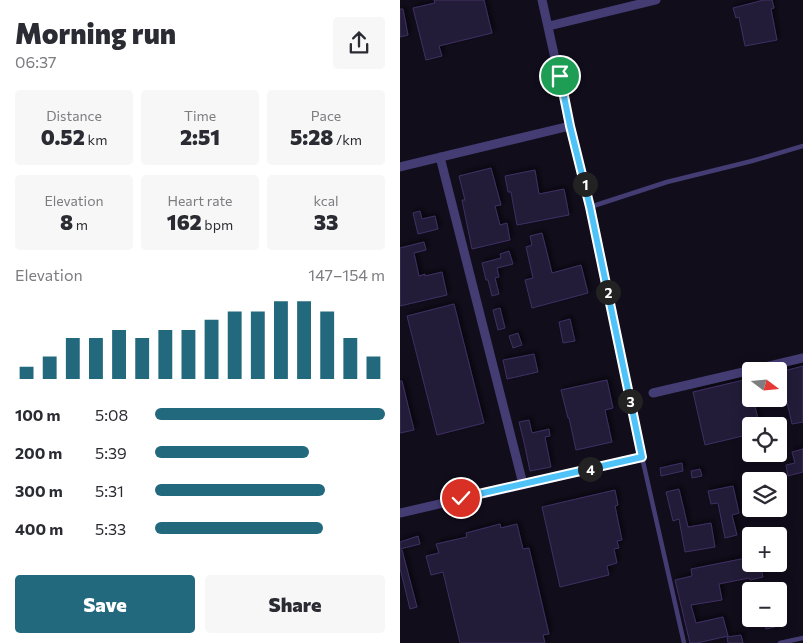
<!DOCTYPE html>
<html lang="en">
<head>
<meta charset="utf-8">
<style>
  :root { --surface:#fff; --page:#f7f7f7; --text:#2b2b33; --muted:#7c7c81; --accent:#23697d }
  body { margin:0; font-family:Commissioner,sans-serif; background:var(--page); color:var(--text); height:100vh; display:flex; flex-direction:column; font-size:19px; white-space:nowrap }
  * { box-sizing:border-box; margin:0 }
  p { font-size:16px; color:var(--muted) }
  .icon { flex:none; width:28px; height:28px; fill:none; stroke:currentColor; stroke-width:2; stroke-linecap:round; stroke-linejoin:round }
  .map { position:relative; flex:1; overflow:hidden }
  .panel { display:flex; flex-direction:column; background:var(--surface); width:400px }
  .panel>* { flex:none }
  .needle { width:32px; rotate:106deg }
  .buttons { position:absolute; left:342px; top:362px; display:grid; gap:10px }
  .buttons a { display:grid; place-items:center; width:45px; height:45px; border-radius:5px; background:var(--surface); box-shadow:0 2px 12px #0003; font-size:25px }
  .pin { position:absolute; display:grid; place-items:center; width:42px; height:42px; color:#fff; margin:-21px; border:2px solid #fff; border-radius:50%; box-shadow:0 1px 5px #0007 }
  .km { position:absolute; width:25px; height:25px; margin:-12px; border-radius:50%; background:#222; color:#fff; font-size:14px; line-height:25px; text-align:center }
  .round { display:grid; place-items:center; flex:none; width:52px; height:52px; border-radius:5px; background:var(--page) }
  .head { display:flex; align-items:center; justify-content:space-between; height:85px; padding:0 15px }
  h1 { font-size:28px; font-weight:800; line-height:38px }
  .stats { display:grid; grid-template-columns:repeat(3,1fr); gap:8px; height:85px; padding:5px 15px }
  .stats div { display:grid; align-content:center; border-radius:5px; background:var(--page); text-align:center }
  .stats b { font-size:21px; font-weight:800 }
  .stats small { font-size:14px; font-weight:400 }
  .stats p { font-size:14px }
  .chart { height:140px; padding:10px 15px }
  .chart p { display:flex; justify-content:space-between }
  .chart svg { width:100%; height:90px; margin-top:5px; stroke:var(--accent); stroke-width:6 }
  .primary-button { display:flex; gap:10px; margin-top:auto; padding:10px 15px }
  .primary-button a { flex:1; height:58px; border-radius:5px; background:var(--accent); color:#fff; font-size:20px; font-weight:800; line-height:58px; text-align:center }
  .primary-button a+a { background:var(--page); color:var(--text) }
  ul { padding:0 15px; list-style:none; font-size:16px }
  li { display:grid; grid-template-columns:80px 60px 1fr; align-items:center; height:38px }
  li i { height:12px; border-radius:6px; background:var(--accent) }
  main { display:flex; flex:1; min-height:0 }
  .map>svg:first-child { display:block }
  .building { fill:#241b39; stroke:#3f3063; filter:url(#shadow) }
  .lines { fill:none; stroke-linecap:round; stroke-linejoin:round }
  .lane { stroke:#443d74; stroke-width:4.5 }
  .street { stroke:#443d74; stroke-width:9 }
  .route-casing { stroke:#fff; stroke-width:10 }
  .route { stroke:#4fc3f7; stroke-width:6 }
</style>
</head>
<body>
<main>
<section class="panel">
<div class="head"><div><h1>Morning run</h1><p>06:37</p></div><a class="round"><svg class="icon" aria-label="share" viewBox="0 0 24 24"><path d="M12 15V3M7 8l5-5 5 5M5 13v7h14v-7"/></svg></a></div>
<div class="stats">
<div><p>Distance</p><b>0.52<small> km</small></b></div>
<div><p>Time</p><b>2:51</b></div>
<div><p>Pace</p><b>5:28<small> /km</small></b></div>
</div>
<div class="stats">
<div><p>Elevation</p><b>8<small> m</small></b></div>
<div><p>Heart rate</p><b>162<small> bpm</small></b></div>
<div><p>kcal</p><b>33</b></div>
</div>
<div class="chart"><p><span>Elevation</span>147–154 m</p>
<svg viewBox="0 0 160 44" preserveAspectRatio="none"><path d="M5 44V38M15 44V33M25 44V24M35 44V24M45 44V20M55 44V24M65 44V20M75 44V20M85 44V15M95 44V11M105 44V11M115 44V6M125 44V6M135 44V11M145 44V24M155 44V33"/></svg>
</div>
<ul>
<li><b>100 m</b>5:08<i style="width:100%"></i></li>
<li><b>200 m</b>5:39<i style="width:67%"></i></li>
<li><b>300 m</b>5:31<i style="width:74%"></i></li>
<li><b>400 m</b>5:33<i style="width:73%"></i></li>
</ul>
<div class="primary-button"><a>Save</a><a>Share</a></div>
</section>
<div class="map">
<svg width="403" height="643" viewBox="0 0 403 643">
  <defs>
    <filter id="shadow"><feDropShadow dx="2.5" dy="-2.5" stdDeviation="2.5" flood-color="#0009"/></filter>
  </defs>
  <rect width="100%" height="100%" fill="#110d1b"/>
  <path class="building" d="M34,0H84L92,33L39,46L42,56L26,60L13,8L35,3Z
    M364,0H372L374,8L371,9L377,40L345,46L339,17L336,18L333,8Z
    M0,9H3L8,35L0,37Z
    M91,168L101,205L95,206L100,225L107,223L110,240L72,249L62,200H65L59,176Z
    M135,170L139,194L164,189L169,215L117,225L111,192H108L105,176Z
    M20,211L22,219L35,216L38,229L18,234L13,213Z
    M142,233L152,273L181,265L188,293L132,308L125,280L133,278L126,247L132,245L130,236Z
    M24,242L26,250L14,253L19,276L25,274V276L42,272L47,295L0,306V248Z
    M109,251L113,264L97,268L99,277L95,278L99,294L92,296L88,280H86L82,263L101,258L100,254Z
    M54,304L84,423L37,435L7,316Z
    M100,308L105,328L98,330L93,310Z
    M170,319L175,341L163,343L159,322Z
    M118,333L122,345L113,348L109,336Z
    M134,354L138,372L107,379L103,360Z
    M403,366V422L392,424L380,372Z
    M348,379L351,391V399H353L360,426H351V434L305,445L293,392Z
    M207,380L213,408L205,410L212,442L176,450L169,418H168L161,390Z
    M0,381H2L14,430L0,433Z
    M129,420L132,433L149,429L150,436L145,437L151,467L130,471L124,442L119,422Z
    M403,449V472L388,476L386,465L395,463L392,452Z
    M282,463L283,471L261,476L260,468Z
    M300,469L302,476L292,478L291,471Z
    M333,486L339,513L332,515L337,535L325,538L318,503L311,504L308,491Z
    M279,489L288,527L311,523L315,547L285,552L279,519L273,521L266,492Z
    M215,490L218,505L215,506L222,540L217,541L219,548L214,549L217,563L207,566L209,575L160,587L142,507Z
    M100,524L101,528L117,524L123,549L129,548L149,634L143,635L145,643H60L43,572L31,575L26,556L39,553L36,544L67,537L66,533Z
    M18,536L20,544L0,549V542Z
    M351,544V564H360L363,577L350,580L349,578L319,584L322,600L291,605L296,623L323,617L328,636L297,643H290L275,580L292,576L291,569L346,558L343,546Z
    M0,550H2L17,607L10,609L0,568Z
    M364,619H373L375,627L366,629Z
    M341,635L343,643H328L327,637Z"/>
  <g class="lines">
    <path class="lane" d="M190,207L267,182L352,161L403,146
      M242,457L284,643
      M380,643L403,638"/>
    <path class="street" d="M149,26L256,0
      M40,157L123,484
      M0,167L170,126
      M253,393L403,358
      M0,513L242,457L190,207L170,126L142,0"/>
  </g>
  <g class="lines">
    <g class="route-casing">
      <path id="route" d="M61,498L242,457L190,207L170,126L160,76"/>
    </g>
    <use href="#route" class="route"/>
  </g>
</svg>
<div class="buttons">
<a><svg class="needle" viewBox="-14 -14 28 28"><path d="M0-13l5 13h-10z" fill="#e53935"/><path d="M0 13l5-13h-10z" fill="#7c7c81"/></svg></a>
<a><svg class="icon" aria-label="locate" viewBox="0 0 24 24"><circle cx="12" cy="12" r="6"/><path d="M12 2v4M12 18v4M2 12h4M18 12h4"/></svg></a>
<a><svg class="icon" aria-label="layers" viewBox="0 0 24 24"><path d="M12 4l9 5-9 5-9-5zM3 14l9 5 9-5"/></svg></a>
<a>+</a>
<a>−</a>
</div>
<div class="pin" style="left:160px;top:76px;background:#1e9e55"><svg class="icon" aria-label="arrive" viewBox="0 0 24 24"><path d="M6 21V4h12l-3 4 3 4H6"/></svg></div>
<div class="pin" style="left:61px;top:498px;background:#d93025"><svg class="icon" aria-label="check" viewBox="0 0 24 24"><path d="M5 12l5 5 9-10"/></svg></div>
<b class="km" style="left:185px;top:184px">1</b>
<b class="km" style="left:208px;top:292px">2</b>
<b class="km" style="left:230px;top:401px">3</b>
<b class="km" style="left:190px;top:469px">4</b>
</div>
</main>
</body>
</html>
